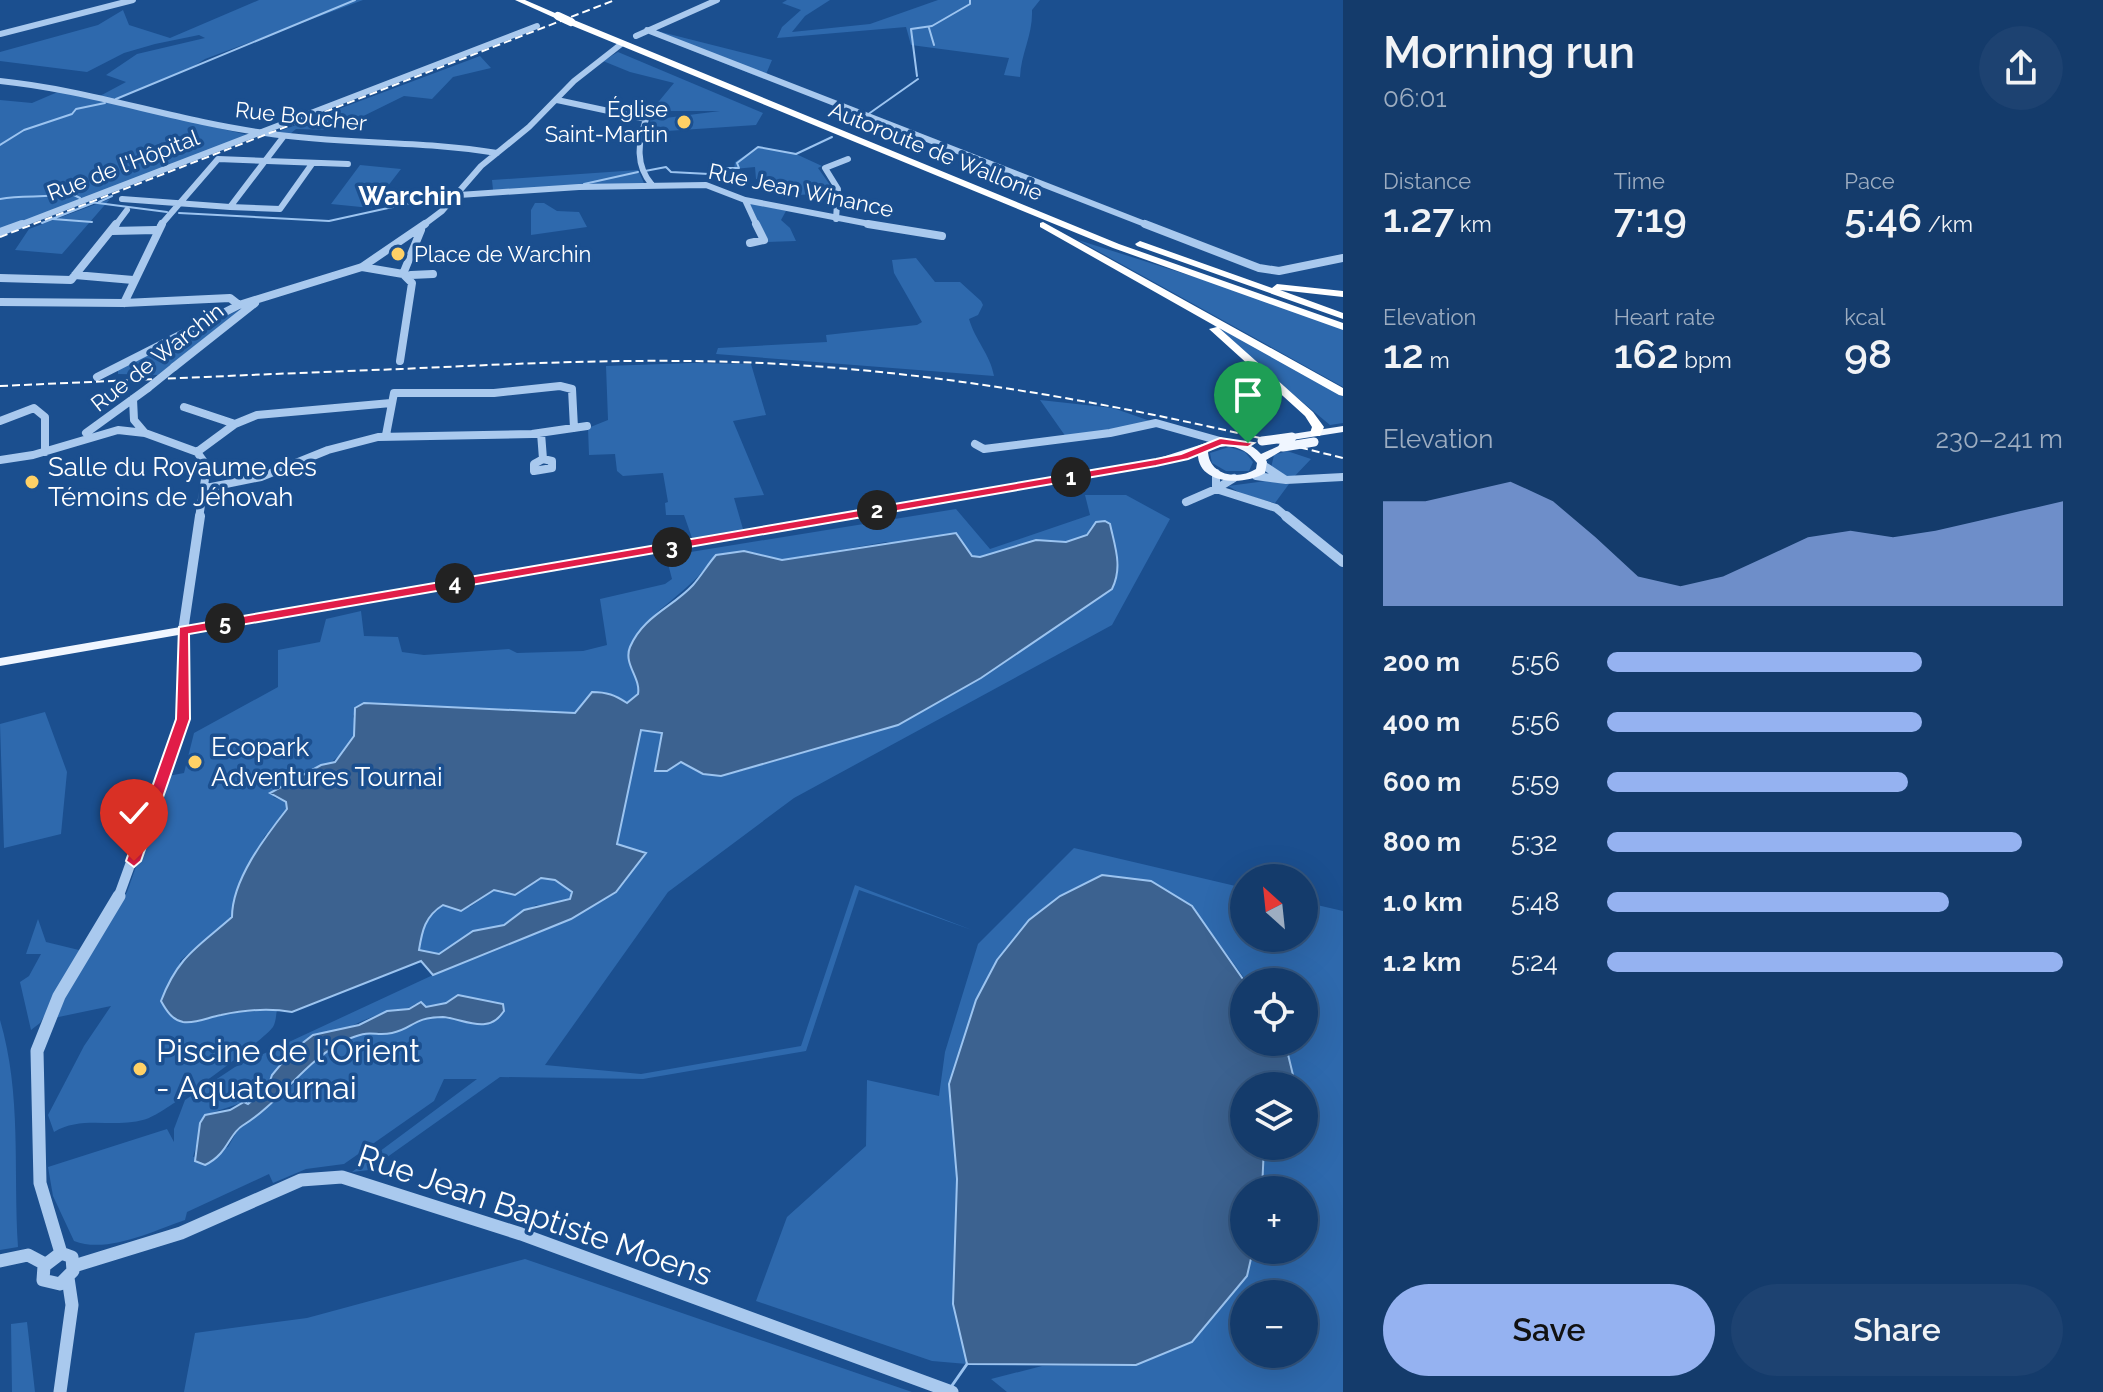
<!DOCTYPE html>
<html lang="en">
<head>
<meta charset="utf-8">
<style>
  :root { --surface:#143b6b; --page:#1d4271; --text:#f1f3f6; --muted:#9dadc1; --line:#33557e; --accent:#95b2f1 }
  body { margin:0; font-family:Raleway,sans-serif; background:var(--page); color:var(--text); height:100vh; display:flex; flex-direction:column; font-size:30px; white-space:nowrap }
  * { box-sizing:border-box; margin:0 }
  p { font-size:26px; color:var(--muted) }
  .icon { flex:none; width:44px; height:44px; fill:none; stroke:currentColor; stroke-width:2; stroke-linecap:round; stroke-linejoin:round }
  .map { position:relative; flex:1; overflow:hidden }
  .side { display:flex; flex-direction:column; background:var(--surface); width:760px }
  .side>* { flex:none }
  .needle { width:52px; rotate:333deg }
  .controls { position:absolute; left:1230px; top:864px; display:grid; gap:16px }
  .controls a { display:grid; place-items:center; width:88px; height:88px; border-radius:50%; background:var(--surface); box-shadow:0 8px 32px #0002,0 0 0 2px var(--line); font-size:40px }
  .pin { position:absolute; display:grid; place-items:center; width:68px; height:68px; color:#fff; margin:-82px -34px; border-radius:50% 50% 50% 0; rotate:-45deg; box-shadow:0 0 8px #0007 }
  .pin .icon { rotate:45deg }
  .km { position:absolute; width:40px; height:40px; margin:-20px; border-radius:50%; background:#222; color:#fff; font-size:22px; line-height:40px; text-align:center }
  .round { display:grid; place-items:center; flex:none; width:84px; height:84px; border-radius:42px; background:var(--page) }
  .summary { display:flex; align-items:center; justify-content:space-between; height:136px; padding:0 40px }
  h1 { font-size:44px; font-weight:600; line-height:60px }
  .stats { display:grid; grid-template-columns:repeat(3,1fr); gap:12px; height:136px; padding:8px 40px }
  .stats div { display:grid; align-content:center }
  .stats b { font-size:40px; font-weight:600 }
  .stats small { font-size:22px; font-weight:400 }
  .stats p { font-size:22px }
  .chart { height:224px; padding:16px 40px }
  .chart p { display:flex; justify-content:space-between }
  .chart svg { width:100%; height:144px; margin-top:8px; fill:var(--accent); opacity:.7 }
  .cta { display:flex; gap:16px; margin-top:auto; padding:16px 40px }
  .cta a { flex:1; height:92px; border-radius:48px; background:var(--accent); color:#111; font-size:32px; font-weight:600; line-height:92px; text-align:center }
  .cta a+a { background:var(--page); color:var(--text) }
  ul { padding:0 40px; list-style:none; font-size:26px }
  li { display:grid; grid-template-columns:128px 96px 1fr; align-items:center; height:60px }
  li i { height:20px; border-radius:10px; background:var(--accent) }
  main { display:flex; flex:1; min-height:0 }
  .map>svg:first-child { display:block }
  .green { fill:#2e69ad; fill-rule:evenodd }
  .water { fill:#3c6290; stroke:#9cc4f0; stroke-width:2; fill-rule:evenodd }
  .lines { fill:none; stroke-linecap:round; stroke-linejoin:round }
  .stream-far1 { stroke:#9cc4f0; stroke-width:2 }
  .stream { stroke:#9cc4f0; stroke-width:3 }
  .minor-far3 { stroke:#a9c9ee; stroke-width:6 }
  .minor-far2 { stroke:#a9c9ee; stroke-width:8 }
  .minor-far1 { stroke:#a9c9ee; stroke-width:10 }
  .minor { stroke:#a9c9ee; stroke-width:13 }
  .major { fill:#f0f6ff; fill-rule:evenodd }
  .highway { fill:#fff; fill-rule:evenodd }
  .rail { stroke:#fff; stroke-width:2; stroke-dasharray:8 4; stroke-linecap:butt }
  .minor-bridge { stroke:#a9c9ee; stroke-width:8 }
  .major-bridge { stroke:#f0f6ff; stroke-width:9 }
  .highway-bridge { stroke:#fff; stroke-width:8 }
  .route { fill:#e11d48; stroke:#fff; stroke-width:2 }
  .poi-dot { fill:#ffd166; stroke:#1b4f8f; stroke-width:3 }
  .labels { text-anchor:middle; stroke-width:7; stroke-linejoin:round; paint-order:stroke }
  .far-poi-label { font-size:22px; fill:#fff; stroke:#1b4f8f; text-anchor:end }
  .far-street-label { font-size:22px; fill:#fff; stroke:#1b4f8f }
  .far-quarter-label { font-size:26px; font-weight:bold; fill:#fff; stroke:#1b4f8f }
  .poi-label { font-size:26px; fill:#fff; stroke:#1b4f8f; text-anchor:start }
  .near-poi-label { font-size:32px; fill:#fff; stroke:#1b4f8f; text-anchor:start }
  .near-street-label { font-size:32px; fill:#fff; stroke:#1b4f8f }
</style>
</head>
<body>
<main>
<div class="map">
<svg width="1343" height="1392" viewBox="0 0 1343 1392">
  <rect width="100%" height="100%" fill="#1b4f8f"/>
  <path class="green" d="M259,0H363L205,59L191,68L110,101L98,97L126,82L106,75L137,54L205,38L199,35L155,44L124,53L87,72L0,61V52L98,25L123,10L129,25L170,38Z
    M787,0H830L805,16L792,32L870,24L938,0H1040L1032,10C1033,35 1021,53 1020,77L1004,75L1009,58L911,45L906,27L777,38L782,27L801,10L782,3Z
    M653,30L772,60L764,79L648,33Z
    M618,52L763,113L756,125L652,132L650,120L720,111H671L655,106L674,83L630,72L603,61Z
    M480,56L491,68L453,77L432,99L404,96L335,130L296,129L290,134H272Z
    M60,91L248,135L0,231V100L32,103Z
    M758,147L796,154L822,166L818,168L835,192L800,195L798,191L771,190L768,180L756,179L755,167L734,169L735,162Z
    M360,165L401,169L371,208L331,204Z
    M638,170L644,183L493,190L492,180Z
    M110,199L62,254L15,250L29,229Z
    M749,202L786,211L781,220L790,228L796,241L767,242Z
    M535,203H544L557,211L579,212L587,227L531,235V210Z
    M1078,240L1343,324V387Z
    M916,258L935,282H960L981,301L983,305L978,315L969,319C975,340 990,354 994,376L716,354L718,348L827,342L826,335L917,325L922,322L894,273L892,260Z
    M245,307L158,375L118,374V369Z
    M1214,320L1343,396V423L1330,425L1215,329Z
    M692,363L751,364L766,415L733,421L764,495L734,498L743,529L692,538L684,515H666L665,503L668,502L663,473L623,476L617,471L615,454L589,455L588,428L608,420L606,366Z
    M1040,400L1113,408L1156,423L1066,437Z
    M1229,447L1245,452L1253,462L1249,471H1226L1212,463L1210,453Z
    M1287,451L1311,459L1292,479L1271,468L1274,455Z
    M1266,481L1289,484L1275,503L1242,494L1228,486Z
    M1085,495H1126L1170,519L1112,625L794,798L668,892L545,1065L641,1074L801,1046L855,885L972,930L859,890L806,1051L643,1079L500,1077L369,1170L352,1172L477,1079H444L434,1101L344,1164L306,1169L273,1183L269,1174L187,1212L185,1220C153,1231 107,1254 74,1241L53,1196L48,1167L167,1129L174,1142V1129L185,1100L235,1067L433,975L571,919L616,892L645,854L617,844L641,730L662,733L667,771L681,762L703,774L738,772L898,725L981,678L1112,590L1119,563L1109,524L1105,521L1091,527L1087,535L1066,542L1036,540L980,557L886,542L782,560L765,557L708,564C686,596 643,614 630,647C623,664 641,678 638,694L627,703C616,694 607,692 592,692L575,713L364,703L353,716C369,752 298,782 273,797L286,802L287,809L264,837L232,917L180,961L192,1022L223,1014L277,1009C276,1015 276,1022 273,1027C263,1041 166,1112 149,1118C117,1130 83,1114 54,1132L48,1115L84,1046L111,1006L49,1019L127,892L168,776L184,773L194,733L278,687V650L320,642L326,619L361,611L364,636L398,637L402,652L424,655L509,649L517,653L583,651L607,645L600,599L665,584L672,579L666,556L956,509L990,549L1090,515ZM458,995L504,1011L497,1020L487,1024L443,1017L415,1019L397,1032L384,1035L373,1031L346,1040L313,1060L287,1091L240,1126L228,1147L193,1157L205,1115L244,1102L247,1104L268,1087L272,1075C308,1051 344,1025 386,1012C397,1008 406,1012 415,1004C431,1009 444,1005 458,995Z
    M45,712L67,772L61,834L4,848L0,724Z
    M1074,848L1244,888V938H1304V902L1343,911V1392H1007L991,1379L1042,1366L1136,1365L1192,1341L1247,1276L1253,1250H1304V1190H1262L1264,1146H1304V1086H1286L1293,1075L1285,1042H1304V982H1247L1192,906L997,960L976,1000L949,1084L957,1179L953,1304L967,1364L932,1361L756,1301L787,1217L866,1146L867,1080L939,1096L945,1052L978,944ZM1244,1294H1304V1354H1244Z
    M541,878L555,880L572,892L570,899L548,906L536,905L504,925L473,931L439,954L419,950L422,929L432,911L443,905L470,907L495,890L515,895Z
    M38,919L46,942L83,951L40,1023L31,1030L20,982L29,976L41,954H26Z
    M0,1020C22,1095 13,1170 18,1247L0,1250Z
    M525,1259L912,1392H184L195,1333L307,1318Z
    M27,1322L35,1392H12L11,1324Z"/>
  <path class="water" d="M1105,521L1110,524C1115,547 1123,567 1112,589L981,678L898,725L721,776L703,774L681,762L667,771H655L662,733L641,730L617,844L646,853L616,892L571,919L433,975L421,961L292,1012C270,1008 244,1010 221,1015C209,1017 196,1024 183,1022C172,1020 166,1010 161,1001C178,956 198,947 232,917C232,880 265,837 287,809L286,802L270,793L321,765L335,762L354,736L355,708L364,703L575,713L592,692C607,692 615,695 627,703L638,694C641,678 623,664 630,647C643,616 673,607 693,585C701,576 708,564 716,555L744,551L782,560L956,533L972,556L980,557L1036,540L1066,542L1087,535L1096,522ZM541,878L555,880L572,892L570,899L524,910L504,925L473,931L439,954L419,950C422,931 425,916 443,905L461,911L494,890L515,895Z
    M1102,875L1151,881L1192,906L1245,982L1244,1042H1285L1293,1075L1286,1086H1244V1146H1264L1262,1190H1244V1250H1253L1247,1276L1192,1342L1136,1365L967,1364L953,1304L957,1179L949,1084L976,1000L997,960L1029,920L1060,896Z
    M458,995L503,1004L504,1011C499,1018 494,1023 485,1024C472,1026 456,1018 443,1017C413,1017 413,1029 392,1033C375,1037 373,1029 351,1038C306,1057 282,1102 242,1126C229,1134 228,1154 205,1165L195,1161L200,1123L205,1115L230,1110L244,1102L248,1104L268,1087L272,1075L291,1052L313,1035L359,1025L387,1011L409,1009L421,1002L426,1007L446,1003Z"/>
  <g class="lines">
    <path class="stream-far1" d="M929,28L934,45
      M917,76L911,29L932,26L970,4V0
      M116,99L355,0
      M867,115L918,79
      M0,145L24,130L72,114L76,109L105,103
      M645,171L666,167L671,172L709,174L719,168H739L737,163L758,147L796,154L832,137
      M584,184L638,172
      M0,199C24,194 46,199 70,193L80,198
      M90,202L167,212
      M99,202L112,196
      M179,213L329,221L452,194
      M53,219L92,222
      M42,223L93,203"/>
    <path class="stream" d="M951,1387L967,1364"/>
    <path class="minor-far3" d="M647,30L1150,226
      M0,34L133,0
      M636,36L717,0
      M0,81C90,90 175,121 265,133C342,145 420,140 497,153
      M557,100L646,119C638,143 635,165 652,185
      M459,195L579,187L706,185L745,200L880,226
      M122,199L230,207L284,136
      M745,200L757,226
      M230,207L280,209L312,164
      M836,219L838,189L825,168L848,159
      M17,226L537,26
      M115,226L127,210
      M160,226L218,159L348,164
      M422,226L442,211L481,166L529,127L574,81L620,45"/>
    <path class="minor-far2" d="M868,224L942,236
      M1145,224L1259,268L1279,271L1343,258
      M112,231L156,230
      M0,232L22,224
      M750,243L764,240L756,224
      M362,267L403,274L421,230
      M75,275L133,280
      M411,275L433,274
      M0,278L71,280L116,224
      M0,302L124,303L230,298L239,305
      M124,303L162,224
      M400,361L412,283L403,274
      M174,367L255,303
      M97,377L239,305L362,267L425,224
      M133,399L134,420L145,433
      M184,407L235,424
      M0,421L34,408L45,417V452
      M86,433L148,388
      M541,433L543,459
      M386,435L394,393H494L560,386L572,389L574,428
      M975,444L984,449L1110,433L1156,423L1220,441
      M197,452L235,424L257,415L391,403
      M543,459L552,461V468L534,471V464Z
      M0,460L33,455L118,430L145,433L197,452L207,466L199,518
      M1216,473V489L1234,478
      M1256,476L1286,480L1263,465
      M1286,480L1343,477
      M206,488L261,477L328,450L378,437L532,434L587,426
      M1186,502L1216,489L1276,508L1288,518"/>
    <path class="minor-far1" d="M1286,516L1343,562
      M118,898L183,719V631L200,516"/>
    <path class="minor" d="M61,1253L40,1183L37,1051L59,996L119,896
      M61,1253L72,1257L73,1271L60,1284L43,1280L44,1266Z
      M0,1261L28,1255L45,1264
      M74,1266L181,1233L301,1180L342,1177L521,1234L952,1392
      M60,1392L72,1305L68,1278"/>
    <path class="major" d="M1343,426V432L1292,440L1287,437L1292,434Z
      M1226,439C1240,441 1251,443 1261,454L1283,444L1288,447L1266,460L1267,462L1265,473C1244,486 1196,485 1198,452L1156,465L0,666V658L1156,459L1209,442ZM1226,446C1241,447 1248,452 1257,463L1256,469C1237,481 1207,475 1208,449Z"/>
    <path class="highway" d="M515,0H525L562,16L555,18Z
      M568,20H574L1119,244L1343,323V330L1113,248L568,24Z
      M1043,222L1343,388V396L1339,395L1219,328L1313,412L1324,427L1320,436H1312L1310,433L1312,427L1305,416L1209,329L1217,327L1040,227V223Z
      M1140,241L1272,288L1277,284L1343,291V297L1280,290L1343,313V319L1137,246L1135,244Z"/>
    <path class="rail" d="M0,237L615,0
      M0,386C134,380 267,374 401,369C527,363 654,357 781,364C972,375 1158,412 1343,458"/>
    <path class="minor-bridge" d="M148,388L174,367"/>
    <path class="major-bridge" d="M1262,441L1292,437
      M1283,447L1314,442"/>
    <path class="highway-bridge" d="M558,16L571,22"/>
  </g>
  <path class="route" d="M1220,438L1254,443L1248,447L1222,445L1188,459L1156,466L189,634L190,719L141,861L134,867L126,861L176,719L179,627L1156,459L1181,454Z"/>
  <g class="poi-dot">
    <circle cx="684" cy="122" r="8"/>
    <circle cx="398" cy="254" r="8"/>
    <circle cx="32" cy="482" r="8"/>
    <circle cx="195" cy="762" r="8"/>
    <circle cx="140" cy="1069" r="8"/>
  </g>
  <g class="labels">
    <g class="far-poi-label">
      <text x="668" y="117">Église<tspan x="668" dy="25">Saint-Martin</tspan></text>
      <text x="414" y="262" text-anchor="start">Place de Warchin</text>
    </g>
    <g class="far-street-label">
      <text transform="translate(301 116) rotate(6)" y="8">Rue Boucher</text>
      <text transform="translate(936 151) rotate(22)" y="8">Autoroute de Wallonie</text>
      <text transform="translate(123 165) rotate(-21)" y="8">Rue de l'Hôpital</text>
      <text transform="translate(801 190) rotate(12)" y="8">Rue Jean Winance</text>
      <text transform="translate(157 357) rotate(-38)" y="8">Rue de Warchin</text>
    </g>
    <g class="far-quarter-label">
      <text x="410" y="205">Warchin</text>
    </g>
    <g class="poi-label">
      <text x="48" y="476">Salle du Royaume des<tspan x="48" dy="30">Témoins de Jéhovah</tspan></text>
      <text x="211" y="756">Ecopark<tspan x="211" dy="30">Adventures Tournai</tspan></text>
    </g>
    <g class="near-poi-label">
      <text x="156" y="1062">Piscine de l'Orient<tspan x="156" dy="37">- Aquatournai</tspan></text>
    </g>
    <g class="near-street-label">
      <text transform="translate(535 1215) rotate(19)" y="11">Rue Jean Baptiste Moens</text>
    </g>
  </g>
</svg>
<div class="controls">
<a><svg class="needle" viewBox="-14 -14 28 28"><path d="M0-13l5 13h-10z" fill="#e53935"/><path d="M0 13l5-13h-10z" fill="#9dadc1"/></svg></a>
<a><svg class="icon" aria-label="locate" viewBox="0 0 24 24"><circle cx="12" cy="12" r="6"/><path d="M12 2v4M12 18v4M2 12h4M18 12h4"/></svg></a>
<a><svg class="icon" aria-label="layers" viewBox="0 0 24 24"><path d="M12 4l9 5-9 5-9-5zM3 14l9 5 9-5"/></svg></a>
<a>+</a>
<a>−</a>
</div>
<div class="pin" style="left:1248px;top:443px;background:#1e9e55"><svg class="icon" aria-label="arrive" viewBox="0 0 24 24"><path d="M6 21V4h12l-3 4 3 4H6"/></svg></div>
<div class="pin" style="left:134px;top:861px;background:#d93025"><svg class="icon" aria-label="check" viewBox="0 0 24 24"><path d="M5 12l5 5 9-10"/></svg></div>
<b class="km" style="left:1071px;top:477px">1</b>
<b class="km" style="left:877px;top:510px">2</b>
<b class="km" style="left:672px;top:547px">3</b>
<b class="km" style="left:455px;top:583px">4</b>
<b class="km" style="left:225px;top:623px">5</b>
</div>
<section class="side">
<div class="summary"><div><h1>Morning run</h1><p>06:01</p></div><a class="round"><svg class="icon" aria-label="share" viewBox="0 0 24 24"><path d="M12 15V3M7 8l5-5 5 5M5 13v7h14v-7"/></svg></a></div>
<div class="stats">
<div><p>Distance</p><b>1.27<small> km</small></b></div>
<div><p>Time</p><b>7:19</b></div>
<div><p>Pace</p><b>5:46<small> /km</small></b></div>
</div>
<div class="stats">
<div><p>Elevation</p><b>12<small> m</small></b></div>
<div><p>Heart rate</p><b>162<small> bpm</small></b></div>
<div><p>kcal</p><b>98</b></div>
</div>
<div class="chart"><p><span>Elevation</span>230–241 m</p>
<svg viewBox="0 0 160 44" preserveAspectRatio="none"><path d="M0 44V12L10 12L20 9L30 6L40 12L50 23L60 35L70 38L80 35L90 29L100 23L110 21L120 23L130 21L140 18L150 15L160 12V44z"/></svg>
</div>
<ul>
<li><b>200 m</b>5:56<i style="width:69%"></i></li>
<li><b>400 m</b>5:56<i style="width:69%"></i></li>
<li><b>600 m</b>5:59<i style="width:66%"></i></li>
<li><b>800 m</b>5:32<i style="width:91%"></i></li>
<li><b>1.0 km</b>5:48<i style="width:75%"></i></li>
<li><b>1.2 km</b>5:24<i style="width:100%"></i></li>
</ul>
<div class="cta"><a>Save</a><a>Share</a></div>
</section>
</main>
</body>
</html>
